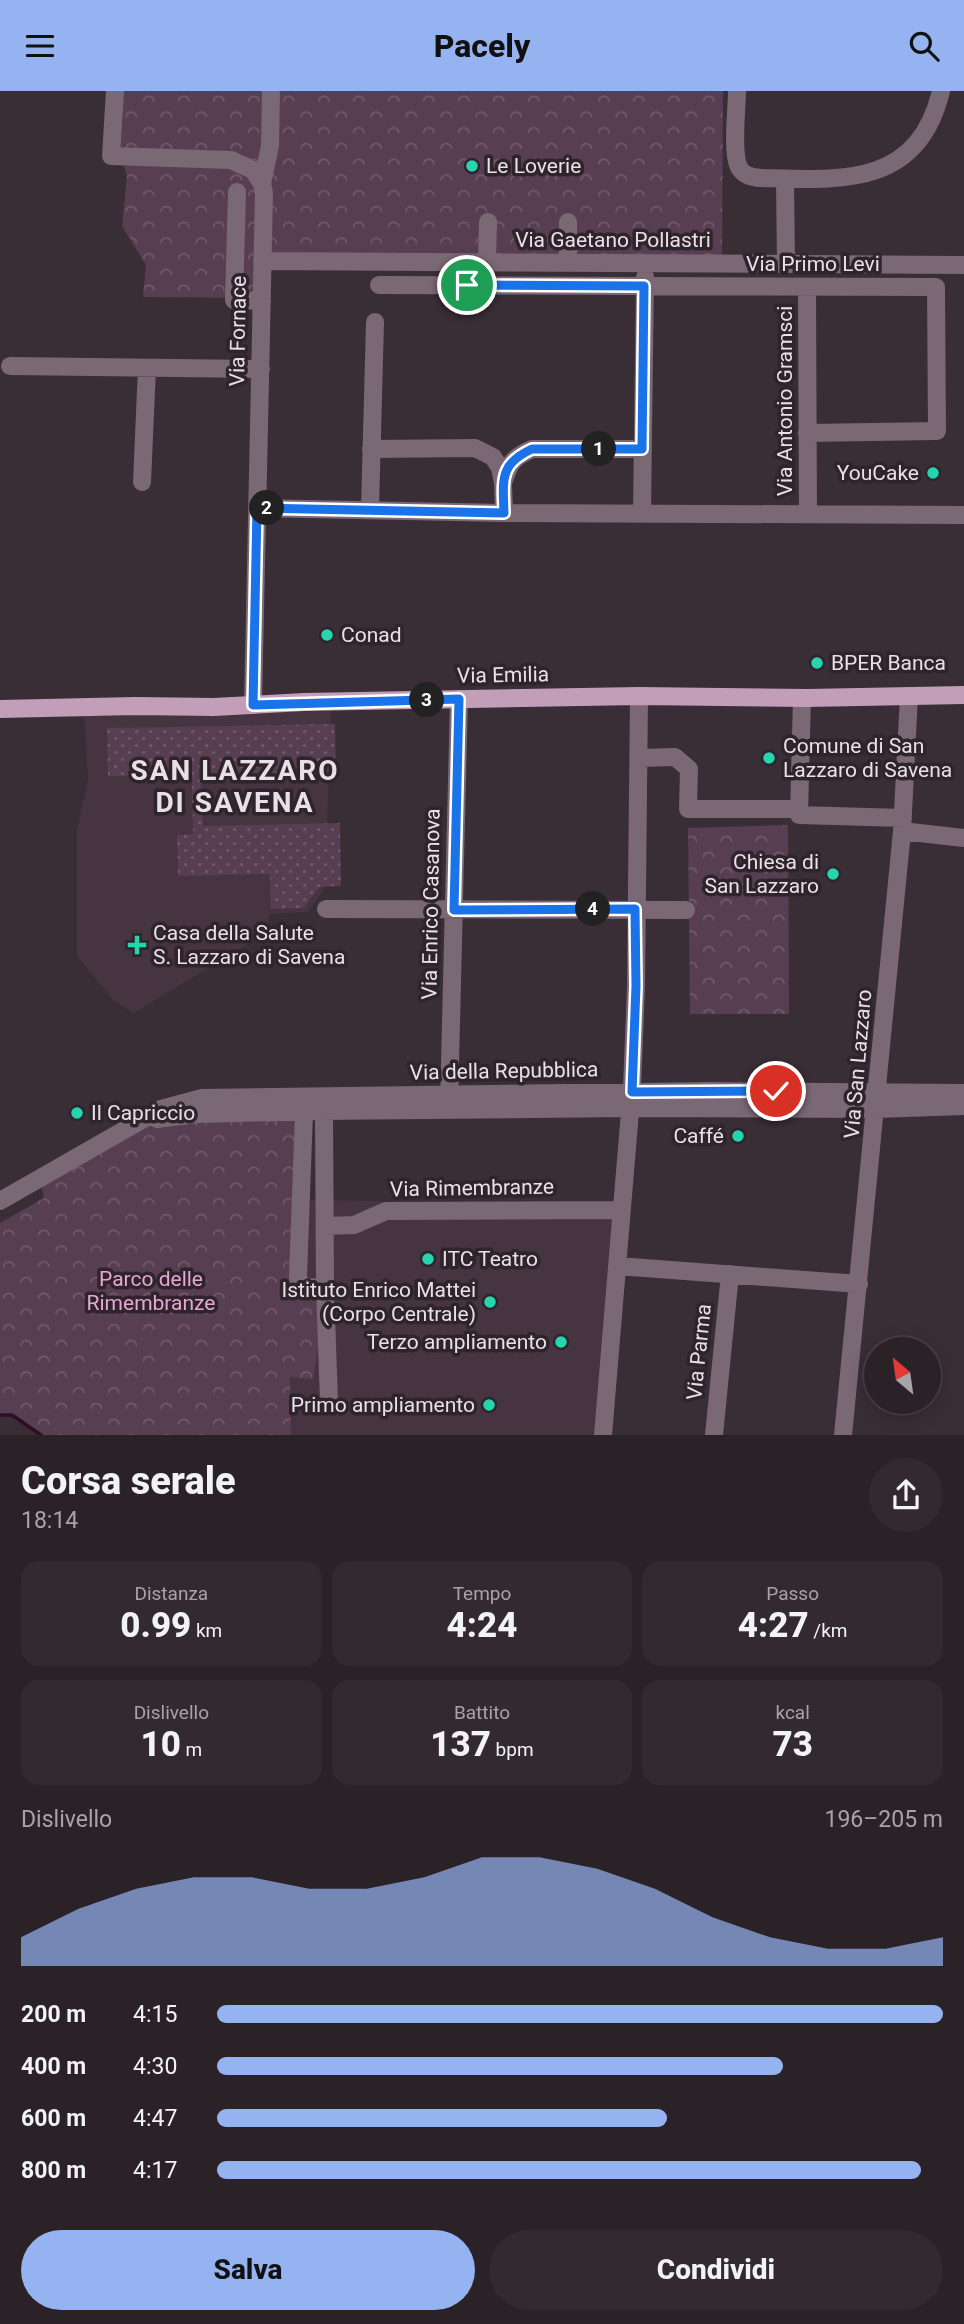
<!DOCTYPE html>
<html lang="it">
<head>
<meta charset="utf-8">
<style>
  :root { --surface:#2b2228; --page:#332a30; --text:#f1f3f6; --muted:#a6a4a8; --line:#473f45; --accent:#95b2f1 }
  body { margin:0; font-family:Roboto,sans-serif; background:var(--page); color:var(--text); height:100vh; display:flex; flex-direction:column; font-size:26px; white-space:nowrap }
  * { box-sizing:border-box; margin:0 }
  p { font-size:23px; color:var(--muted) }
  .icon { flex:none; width:38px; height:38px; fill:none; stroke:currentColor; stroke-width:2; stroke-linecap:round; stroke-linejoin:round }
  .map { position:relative; height:1344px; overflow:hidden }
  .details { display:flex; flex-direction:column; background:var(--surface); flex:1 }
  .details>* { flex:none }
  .needle { width:46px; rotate:331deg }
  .controls { position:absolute; left:864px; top:1246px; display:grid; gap:14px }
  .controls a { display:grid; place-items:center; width:77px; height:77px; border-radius:50%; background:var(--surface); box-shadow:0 4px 18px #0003,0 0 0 2px var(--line); font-size:35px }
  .pin { position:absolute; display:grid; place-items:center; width:60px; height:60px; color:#fff; margin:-30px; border:4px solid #fff; border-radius:50%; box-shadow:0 2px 7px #0007 }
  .km { position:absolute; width:35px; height:35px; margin:-18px; border-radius:50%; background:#222; color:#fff; font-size:19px; line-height:35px; text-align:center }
  .round { display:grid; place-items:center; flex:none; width:74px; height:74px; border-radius:37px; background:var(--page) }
  .head { display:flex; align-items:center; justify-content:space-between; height:119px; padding:0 21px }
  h1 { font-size:38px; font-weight:800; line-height:52px }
  .metrics { display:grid; grid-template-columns:repeat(3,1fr); gap:10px; height:119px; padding:7px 21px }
  .metrics div { display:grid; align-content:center; border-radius:18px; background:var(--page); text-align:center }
  .metrics b { font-size:35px; font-weight:800 }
  .metrics small { font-size:19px; font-weight:400 }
  .metrics p { font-size:19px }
  .chart { height:196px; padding:14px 21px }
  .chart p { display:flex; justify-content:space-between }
  .chart svg { width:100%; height:126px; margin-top:7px; fill:var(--accent); opacity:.7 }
  .primary-button { display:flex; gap:14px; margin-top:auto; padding:14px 21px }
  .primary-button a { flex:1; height:80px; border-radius:42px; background:var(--accent); color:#111; font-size:28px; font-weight:800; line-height:80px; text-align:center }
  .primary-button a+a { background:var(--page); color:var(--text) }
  ul { padding:0 21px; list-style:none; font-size:23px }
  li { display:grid; grid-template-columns:112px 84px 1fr; align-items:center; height:52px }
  li i { height:18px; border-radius:9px; background:var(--accent) }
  header { display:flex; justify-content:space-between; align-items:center; height:91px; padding:0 21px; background:var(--accent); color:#111; font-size:32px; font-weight:800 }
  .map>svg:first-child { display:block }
  .built { fill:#463441 }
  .park { fill:url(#park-crowns) }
  .garden { fill:url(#garden-dots) }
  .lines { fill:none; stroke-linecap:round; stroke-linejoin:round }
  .stream { stroke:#2e0e27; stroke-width:3.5 }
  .minor { stroke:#7a6875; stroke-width:18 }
  .major { stroke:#c29eb8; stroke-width:18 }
  .route-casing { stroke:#fff; stroke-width:14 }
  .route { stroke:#1a73e8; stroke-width:9 }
  .poi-dot { fill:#25d5ae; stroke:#2f232c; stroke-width:2.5 }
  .labels { text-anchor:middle; stroke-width:7; stroke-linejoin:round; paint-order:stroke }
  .poi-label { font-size:21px; fill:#e8e0e6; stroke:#2f232c; text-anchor:start }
  .street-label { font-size:21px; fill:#e8e0e6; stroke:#2f232c }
  .park-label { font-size:21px; fill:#e6a7d5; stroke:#2f232c }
  .district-label { font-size:28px; font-weight:bold; letter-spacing:2px; fill:#e8e0e6; stroke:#2f232c }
</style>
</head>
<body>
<header><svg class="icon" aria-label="menu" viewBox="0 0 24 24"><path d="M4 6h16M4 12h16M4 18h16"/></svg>Pacely<svg class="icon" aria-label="search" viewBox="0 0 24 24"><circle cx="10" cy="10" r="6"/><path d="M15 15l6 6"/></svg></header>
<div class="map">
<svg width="964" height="1344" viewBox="0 0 964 1344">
  <defs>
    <pattern id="park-crowns" width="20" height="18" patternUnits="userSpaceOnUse" patternTransform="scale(1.75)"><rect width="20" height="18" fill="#583e51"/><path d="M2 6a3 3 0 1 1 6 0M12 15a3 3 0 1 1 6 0" fill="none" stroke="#705a6a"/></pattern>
    <pattern id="garden-dots" width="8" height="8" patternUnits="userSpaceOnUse" patternTransform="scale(1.75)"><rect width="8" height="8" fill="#583e51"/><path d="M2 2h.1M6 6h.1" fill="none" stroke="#705a6a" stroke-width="1.8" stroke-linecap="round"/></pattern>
  </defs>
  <rect width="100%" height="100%" fill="#392d36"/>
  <path class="built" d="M331,620L325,797L308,821L269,823L268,841L134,922L114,910L77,865V739L88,688L84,625Z
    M283,1108L618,1116L607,1344H274Z"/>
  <path class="park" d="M118,0H723L722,173L256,169V207L143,206L146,174L122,135L127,85L119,58Z
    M788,734L789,923H690L688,737Z
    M299,1021L295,1203L327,1199L313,1288L290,1286L291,1344H41L12,1324H0V1132L44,1107L40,1088L133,1033Z"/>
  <path class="garden" d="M335,633L336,686L201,689L203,735L340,732L341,795L319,796L304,817L271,818L270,783L178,785L177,744L193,743L192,684L108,685L107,637Z"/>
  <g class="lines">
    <path class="stream" d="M0,1324H12L41,1344"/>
    <path class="minor" d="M115,0L111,65L231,69L253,79L262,93L264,102L253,614
      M737,0C737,18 731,65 740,78C745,85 752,86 760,87C840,89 918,97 941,0
      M785,88L786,173
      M262,93L270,55L271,0
      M237,101L234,209L262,210
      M262,170L964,174
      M487,171L488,131
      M568,171V131
      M379,194L936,196L937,340L807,342
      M807,196L808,423
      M10,275L261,278
      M371,358L475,357L493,366L500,377L503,392L504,422
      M142,391L147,277
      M503,392C510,371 512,367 532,358H642
      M257,417L504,422L964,424
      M370,418L375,231
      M642,423L645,186
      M802,607L799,724L903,727
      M639,667L675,666L689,678L688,718H799
      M902,740L964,747
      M326,818L686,819
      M449,1013L459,608
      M304,1021L298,1186L302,1198L325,1195L324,1020
      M157,1028L196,1023L318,1020L631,1017L876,1018L964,1015
      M0,1110L161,1018L202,1007L711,1000L964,1002
      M325,1135L354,1134L386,1120L622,1119
      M618,1175L859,1193
      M325,1195L329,1311
      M603,1344L632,997L636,895L639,605
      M714,1344L730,1183
      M843,1344L902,740L909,605"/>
    <path class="major" d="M0,618L135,615L214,616L304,611L639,605L807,607L964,604"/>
  </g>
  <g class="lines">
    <g class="route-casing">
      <path id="route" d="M467,194L644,195L642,358H532C499,373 503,389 504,422L257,417L253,614L459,608L454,819L635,818L636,895L632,1001L776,1000"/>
    </g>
    <use href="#route" class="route"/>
  </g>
  <g class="poi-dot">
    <circle cx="472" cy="75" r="7"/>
    <circle cx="933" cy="382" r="7"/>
    <circle cx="327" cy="544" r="7"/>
    <circle cx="817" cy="572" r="7"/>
    <circle cx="769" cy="667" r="7"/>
    <circle cx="833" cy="783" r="7"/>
    <path d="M133.5 843.5h7v7h7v7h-7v7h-7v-7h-7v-7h7z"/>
    <circle cx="77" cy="1022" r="7"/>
    <circle cx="738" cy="1045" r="7"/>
    <circle cx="428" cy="1168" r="7"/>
    <circle cx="490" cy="1211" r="7"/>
    <circle cx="561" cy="1251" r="7"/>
    <circle cx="489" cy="1314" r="7"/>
  </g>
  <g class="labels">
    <g class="poi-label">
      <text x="486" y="82">Le Loverie</text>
      <text x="919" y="389" text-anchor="end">YouCake</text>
      <text x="341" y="551">Conad</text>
      <text x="831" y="579">BPER Banca</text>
      <text x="783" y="662">Comune di San<tspan x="783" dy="24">Lazzaro di Savena</tspan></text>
      <text x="819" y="778" text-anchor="end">Chiesa di<tspan x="819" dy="24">San Lazzaro</tspan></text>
      <text x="153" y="849">Casa della Salute<tspan x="153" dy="24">S. Lazzaro di Savena</tspan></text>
      <text x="91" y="1029">Il Capriccio</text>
      <text x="724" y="1052" text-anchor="end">Caffé</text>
      <text x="442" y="1175">ITC Teatro</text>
      <text x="476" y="1206" text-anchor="end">Istituto Enrico Mattei<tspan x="476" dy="24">(Corpo Centrale)</tspan></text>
      <text x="547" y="1258" text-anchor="end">Terzo ampliamento</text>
      <text x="475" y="1321" text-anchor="end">Primo ampliamento</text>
    </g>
    <g class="street-label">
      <text x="613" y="156">Via Gaetano Pollastri</text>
      <text x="813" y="180">Via Primo Levi</text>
      <text transform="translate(238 240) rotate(-89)" y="7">Via Fornace</text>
      <text transform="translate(785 310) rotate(-90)" y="7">Via Antonio Gramsci</text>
      <text transform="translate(503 584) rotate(-1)" y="7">Via Emilia</text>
      <text transform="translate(431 813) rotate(-89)" y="7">Via Enrico Casanova</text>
      <text transform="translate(858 973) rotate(-85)" y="7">Via San Lazzaro</text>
      <text transform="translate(504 980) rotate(-1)" y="7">Via della Repubblica</text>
      <text transform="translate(472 1097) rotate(-1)" y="7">Via Rimembranze</text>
      <text transform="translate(699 1261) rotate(-84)" y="7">Via Parma</text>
    </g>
    <g class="park-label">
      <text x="151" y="1195">Parco delle<tspan x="151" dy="24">Rimembranze</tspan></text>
    </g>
    <g class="district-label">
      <text x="235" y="689">SAN LAZZARO<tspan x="235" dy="32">DI SAVENA</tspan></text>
    </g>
  </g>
</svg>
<div class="controls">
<a><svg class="needle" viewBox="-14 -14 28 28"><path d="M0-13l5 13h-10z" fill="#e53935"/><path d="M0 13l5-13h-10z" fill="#a6a4a8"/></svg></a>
</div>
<div class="pin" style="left:467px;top:194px;background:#1e9e55"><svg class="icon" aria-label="arrive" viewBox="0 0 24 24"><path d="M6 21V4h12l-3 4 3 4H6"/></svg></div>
<div class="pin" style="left:776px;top:1000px;background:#d93025"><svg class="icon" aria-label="check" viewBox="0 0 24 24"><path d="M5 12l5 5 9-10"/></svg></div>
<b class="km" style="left:599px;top:358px">1</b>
<b class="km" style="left:267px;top:417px">2</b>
<b class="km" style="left:427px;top:609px">3</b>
<b class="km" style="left:593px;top:818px">4</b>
</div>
<section class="details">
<div class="head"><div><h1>Corsa serale</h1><p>18:14</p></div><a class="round"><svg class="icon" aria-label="share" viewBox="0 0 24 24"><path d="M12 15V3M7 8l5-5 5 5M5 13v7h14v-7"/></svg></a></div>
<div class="metrics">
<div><p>Distanza</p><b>0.99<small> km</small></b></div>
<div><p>Tempo</p><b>4:24</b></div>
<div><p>Passo</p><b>4:27<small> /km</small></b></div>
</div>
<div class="metrics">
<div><p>Dislivello</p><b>10<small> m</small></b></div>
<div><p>Battito</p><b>137<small> bpm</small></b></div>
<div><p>kcal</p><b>73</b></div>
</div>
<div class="chart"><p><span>Dislivello</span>196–205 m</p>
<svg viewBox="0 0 160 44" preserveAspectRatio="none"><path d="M0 44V34L10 24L20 17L30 13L40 13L50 17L60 17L70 13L80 6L90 6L100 10L110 17L120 27L130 34L140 38L150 38L160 34V44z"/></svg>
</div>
<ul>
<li><b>200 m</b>4:15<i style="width:100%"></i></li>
<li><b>400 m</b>4:30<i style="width:78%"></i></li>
<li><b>600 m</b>4:47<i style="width:62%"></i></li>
<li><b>800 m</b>4:17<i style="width:97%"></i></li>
</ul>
<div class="primary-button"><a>Salva</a><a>Condividi</a></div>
</section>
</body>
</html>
